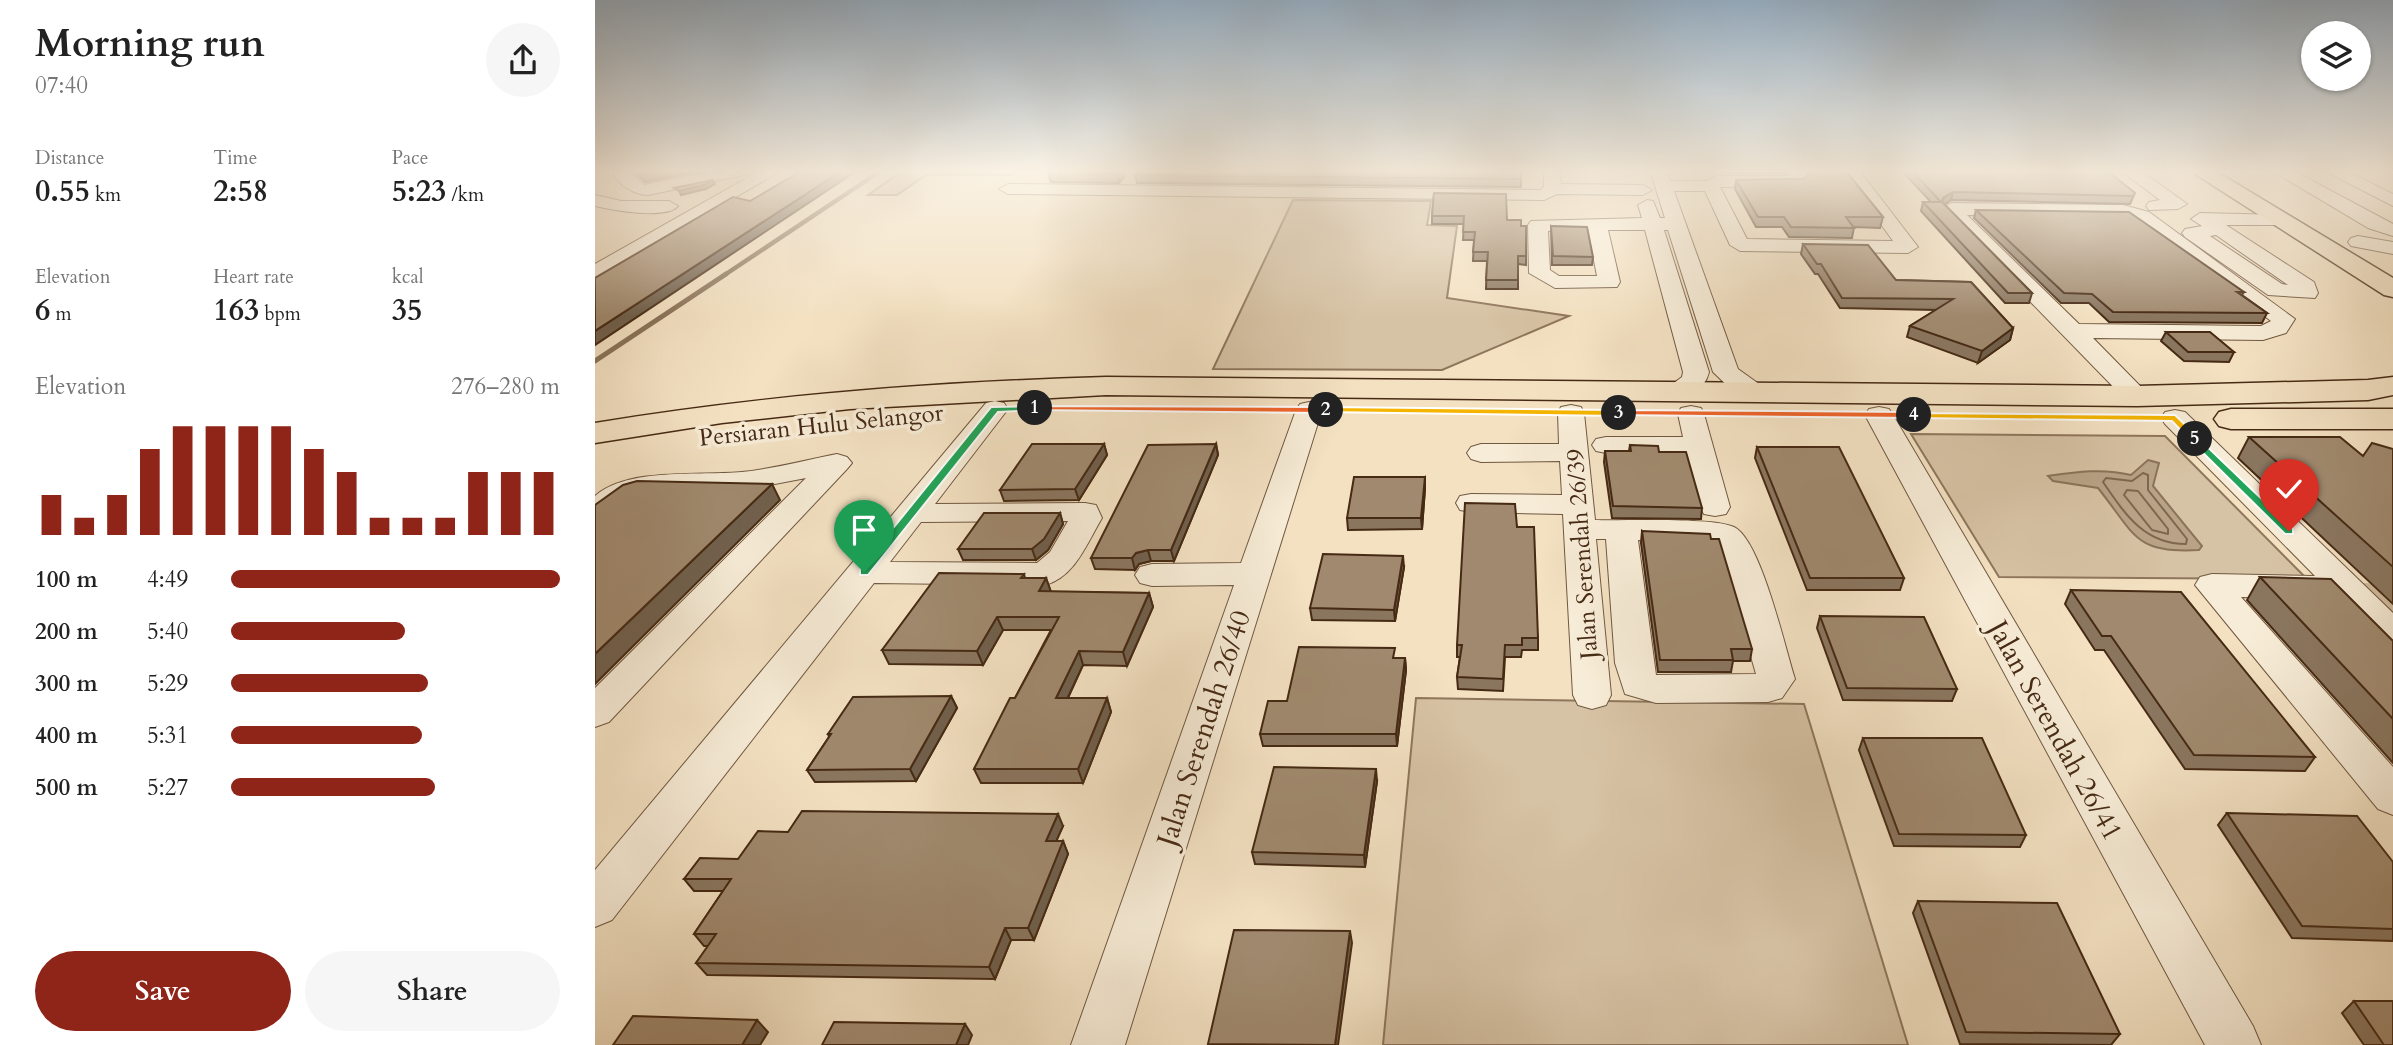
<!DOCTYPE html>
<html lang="en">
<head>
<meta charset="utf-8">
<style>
  :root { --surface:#fff; --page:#f6f6f6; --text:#222; --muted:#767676; --accent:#8f2418 }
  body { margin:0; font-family:Cardo,serif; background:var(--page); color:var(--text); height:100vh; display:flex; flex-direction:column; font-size:26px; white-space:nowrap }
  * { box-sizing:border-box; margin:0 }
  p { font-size:23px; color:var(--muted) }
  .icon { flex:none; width:38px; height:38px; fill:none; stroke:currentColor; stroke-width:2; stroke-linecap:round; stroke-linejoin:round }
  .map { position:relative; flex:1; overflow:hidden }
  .drawer { display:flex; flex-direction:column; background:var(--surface); width:595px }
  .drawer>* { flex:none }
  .buttons { position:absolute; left:1706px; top:21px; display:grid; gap:14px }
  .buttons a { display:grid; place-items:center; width:70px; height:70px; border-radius:50%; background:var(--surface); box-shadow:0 2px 5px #0004; font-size:35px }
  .pin { position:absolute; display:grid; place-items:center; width:60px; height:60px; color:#fff; margin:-72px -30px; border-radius:50% 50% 50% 0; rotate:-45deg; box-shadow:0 0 7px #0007 }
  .pin .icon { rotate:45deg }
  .km { position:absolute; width:35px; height:35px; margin:-18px; border-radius:50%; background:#222; color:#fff; font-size:19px; line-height:35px; text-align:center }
  .round { display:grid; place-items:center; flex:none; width:74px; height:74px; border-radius:37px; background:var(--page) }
  .headline { display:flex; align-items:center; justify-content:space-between; height:119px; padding:0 35px }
  h1 { font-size:38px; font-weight:800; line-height:52px }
  .stats { display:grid; grid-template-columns:repeat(3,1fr); gap:10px; height:119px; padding:7px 35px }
  .stats div { display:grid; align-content:center }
  .stats b { font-size:30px; font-weight:800 }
  .stats small { font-size:19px; font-weight:400 }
  .stats p { font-size:19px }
  .chart { height:196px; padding:14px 35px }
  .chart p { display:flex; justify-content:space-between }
  .chart svg { width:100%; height:126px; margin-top:7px; stroke:var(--accent); stroke-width:6 }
  .cta { display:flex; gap:14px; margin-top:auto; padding:14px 35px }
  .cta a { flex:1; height:80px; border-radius:42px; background:var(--accent); color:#fff; font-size:28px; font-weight:800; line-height:80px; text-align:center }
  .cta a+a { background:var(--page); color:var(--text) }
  ul { padding:0 35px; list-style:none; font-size:23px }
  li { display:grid; grid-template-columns:112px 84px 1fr; align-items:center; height:52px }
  li i { height:18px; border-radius:9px; background:var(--accent) }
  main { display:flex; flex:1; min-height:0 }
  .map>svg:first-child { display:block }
  .green { fill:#d6c2a4; stroke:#8e765c; stroke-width:2 }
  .water { fill:#b8a387; stroke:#8a7359; stroke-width:2 }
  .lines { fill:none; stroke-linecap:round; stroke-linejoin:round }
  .shore { stroke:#7f664e; stroke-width:2 }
  .stream-far1 { stroke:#8a7359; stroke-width:4.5 }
  .stream { stroke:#8a7359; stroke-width:5 }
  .minor-tunnel { stroke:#d0bc9f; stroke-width:38; stroke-dasharray:38 19; stroke-linecap:butt }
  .minor-casing { stroke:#715840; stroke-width:2 }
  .major-casing { stroke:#462a14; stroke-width:3 }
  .minor { fill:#f7ecd7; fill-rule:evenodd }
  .major { fill:#f3e1c2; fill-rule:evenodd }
  .wall { fill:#8a765f; stroke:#462a14; stroke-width:2 }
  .shaded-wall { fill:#70604d; stroke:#462a14; stroke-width:2 }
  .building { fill:#a0896e; stroke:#462a14; stroke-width:2 }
  .split-1 { fill:#22a559; stroke:#fff; stroke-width:2 }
  .split-2 { fill:#f0652b; stroke:#fff; stroke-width:2 }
  .split-3 { fill:#f5b400; stroke:#fff; stroke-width:2 }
  .split-4 { fill:#f0652b; stroke:#fff; stroke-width:2 }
  .split-5 { fill:#f5b400; stroke:#fff; stroke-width:2 }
  .split-6 { fill:#22a559; stroke:#fff; stroke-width:2 }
  .labels { text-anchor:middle; stroke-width:7; stroke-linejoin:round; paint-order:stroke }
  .street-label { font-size:24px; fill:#462a14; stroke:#f7ecd7 }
  .near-street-label { font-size:28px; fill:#462a14; stroke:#f7ecd7 }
</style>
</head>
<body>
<main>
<section class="drawer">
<div class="headline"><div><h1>Morning run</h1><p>07:40</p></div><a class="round"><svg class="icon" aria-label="share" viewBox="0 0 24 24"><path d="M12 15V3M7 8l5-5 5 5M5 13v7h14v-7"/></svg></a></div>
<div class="stats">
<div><p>Distance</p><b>0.55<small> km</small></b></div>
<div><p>Time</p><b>2:58</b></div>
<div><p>Pace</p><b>5:23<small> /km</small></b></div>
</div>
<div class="stats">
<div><p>Elevation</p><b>6<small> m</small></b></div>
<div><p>Heart rate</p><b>163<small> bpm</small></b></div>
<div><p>kcal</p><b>35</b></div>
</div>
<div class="chart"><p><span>Elevation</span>276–280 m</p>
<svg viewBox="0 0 160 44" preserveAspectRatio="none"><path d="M5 44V30M15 44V38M25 44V30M35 44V14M45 44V6M55 44V6M65 44V6M75 44V6M85 44V14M95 44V22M105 44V38M115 44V38M125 44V38M135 44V22M145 44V22M155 44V22"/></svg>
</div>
<ul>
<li><b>100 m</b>4:49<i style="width:100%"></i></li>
<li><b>200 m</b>5:40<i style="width:53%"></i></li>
<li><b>300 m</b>5:29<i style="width:60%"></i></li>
<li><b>400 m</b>5:31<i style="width:58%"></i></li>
<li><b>500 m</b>5:27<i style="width:62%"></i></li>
</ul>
<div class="cta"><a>Save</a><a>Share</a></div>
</section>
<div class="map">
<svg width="1798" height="1045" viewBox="0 0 1798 1045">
  <rect width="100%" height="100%" fill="#f3e1c2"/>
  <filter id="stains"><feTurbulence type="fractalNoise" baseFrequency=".00286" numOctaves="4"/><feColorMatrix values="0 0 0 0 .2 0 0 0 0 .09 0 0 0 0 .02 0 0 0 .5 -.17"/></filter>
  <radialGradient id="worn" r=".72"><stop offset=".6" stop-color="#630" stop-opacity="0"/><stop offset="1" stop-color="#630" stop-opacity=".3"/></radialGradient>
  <path class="green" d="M309,170H423L417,175H331L302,195H273Z
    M698,200L836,201L832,225L862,226L852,298L974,316L847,370L618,369Z
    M1316,434L1570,436L1712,579L1404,577Z
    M821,698L1209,704L1313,1045H788Z"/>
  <path class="water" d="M1553,460L1564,463L1558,486L1607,546L1604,550C1539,554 1540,534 1503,488L1458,481L1453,476C1481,472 1508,468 1536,475Z"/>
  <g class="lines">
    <path class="shore" d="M1548,473L1553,475V490L1592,539L1591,544C1549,544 1530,514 1508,482L1511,478L1537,481Z
      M1532,490L1543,491L1573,529V534L1557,530L1529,495Z"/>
    <path class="stream-far1" d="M128,276L287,170"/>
    <path class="stream" d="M0,361L131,274"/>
    <path class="minor-tunnel" d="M1766,602L1798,603"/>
    <g class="minor-casing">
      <path id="minor" d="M17,170H32L49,185L123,170H157L149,175L53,195C39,195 20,183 17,170Z
        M166,170H187L0,279V264Z
        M949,170H965L966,184L1048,185L1057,190L1048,195L962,194L949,200L413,194L404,189L413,184L945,190L949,187Z
        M1055,170H1072L1075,181H1112L1122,176H1194L1192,170H1209L1214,181L1205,186L1125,187L1152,239L1298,241L1247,170H1264L1323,247L1313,253L1145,251L1135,245L1110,191H1079L1143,369L1178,394L1174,400L1165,402L1140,393L1118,372L1073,230H1069L1114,372C1110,391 1086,404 1068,400L1064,394L1087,377L1088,372L1050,230H1013L1025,282L1022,287L960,288L934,273L933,225L936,221L1047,218L1043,205L1052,200L1058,201L1065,218H1070ZM993,230L1002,276H964L955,270L953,231Z
        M1525,170H1545L1592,204L1583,209L1554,210L1551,206L1554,202L1565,200Z
        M1676,170H1697L1798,224V236L1773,228Z
        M1728,170H1750L1798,194V206Z
        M0,195L26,201H74L83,206C71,220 17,210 0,206Z
        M1356,203L1528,205L1554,212L1700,319L1691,333L1668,340L1498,338L1555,396L1551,402H1533L1349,213L1347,209ZM1372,215L1528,217L1540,220L1676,321L1666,326L1484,324Z
        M1605,213L1688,215L1690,219L1688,223L1681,225H1631L1719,282L1723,293L1720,298L1673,295L1590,237L1587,233L1590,229L1607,226L1596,219ZM1621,235L1693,285L1687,284L1615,236Z
        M1763,236L1798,242V254L1756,246L1753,242L1756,238Z
        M400,401L409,403L413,409L340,504L490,503L501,505L507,518C492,543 480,577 450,585L279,583L17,920L0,927V870L391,403ZM473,521L455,552L442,563L295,562L326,522Z
        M714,402L723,404L727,410L530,1045H476L639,585L557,586L545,583L540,575L545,567L557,564L646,563L701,410L705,404Z
        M976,405L986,407L989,413L1000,520C1028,521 1118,517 1139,527C1166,540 1190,648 1200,679L1187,698L1173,702L1061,703L1030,694L1020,663L1011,539H1001L1016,695L1011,705L997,709L983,705L978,695L968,514L876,512L865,510L861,503L865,496L876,494L967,495L965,461L886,462L876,459L872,453L876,447L886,444H964L963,413L966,407ZM1043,540L1119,543L1124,546L1161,674L1061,675Z
        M1096,406L1106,408L1109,414L1135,507L1131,514L1120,516L1109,514L1105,507L1092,454L1011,453L1001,451L997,445L1001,439L1011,437H1088L1083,414L1086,408Z
        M1284,407L1294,409L1298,415L1658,1026L1666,1045H1610L1270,415L1274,409Z
        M1580,410L1590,412L1798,613V646L1785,643L1742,599L1646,597L1798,767V815L1783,809L1600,585L1605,577L1617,574L1720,576L1570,424L1566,418L1570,412Z
        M242,454L252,457L257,463L252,469L14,722L0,727V688L211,478L148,490L56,494L31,500L11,519L0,521V496C33,467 105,476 147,472C178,469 211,460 242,454Z"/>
    </g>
    <g class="major-casing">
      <path id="major" d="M1594,170H1619L1798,278V297L1789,295Z
        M511,377L1542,386L1773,380L1798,377V395L1773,400L1542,406L511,395L255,409L127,423L0,443V423C170,395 339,382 511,377Z
        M1636,409H1798V429H1636L1624,426L1619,419L1624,412Z"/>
    </g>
    <use href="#minor" class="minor"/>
    <use href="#major" class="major"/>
  </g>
  <path class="wall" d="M36,170H108L50,182Z
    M457,170H527L529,177L524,183L456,182L453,173Z
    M926,170V187L542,183L540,175Z
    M1130,170H1191L1190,173H1131Z
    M1212,170H1250L1288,217L1285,228L1259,227L1257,238L1194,237L1187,227H1161L1140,189L1141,180L1208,179L1214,175Z
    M1306,170H1511L1540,193L1535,204L1356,200L1349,204L1437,293L1434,303H1410L1326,211L1328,202H1336Z
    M839,193L926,226L931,256V265L923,264V289H891L892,261H878L879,240H868L869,224H837V216Z
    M1381,210L1649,292L1647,295L1672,313L1667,323L1514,322L1494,303H1466L1379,218Z
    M956,226L998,257L997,265H957Z
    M1208,244L1301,280L1376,282L1418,328L1415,340L1383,363L1312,337L1315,326L1341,310L1245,308L1223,274H1220L1206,254Z
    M1571,332L1639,352L1634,362L1589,361L1566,341Z
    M1654,437L1768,456L1798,449V604L1643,458Z
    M509,444L512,455L484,500L409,501L405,490Z
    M621,444L623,455L579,561H556L544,564L540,570L500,569L496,558Z
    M1035,445L1064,452L1107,508L1106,519L1017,518L1009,462L1010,451H1034Z
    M1162,447L1309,578L1305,590H1212L1160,458Z
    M830,477V488L827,529L753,530L752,518Z
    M465,513L468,524L453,550L441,560H368L363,549Z
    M922,527L943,638V650H927L926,657H910L908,691L863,689L862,677L865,657H862V645Z
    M1047,531L1157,649L1155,661H1138L1136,672H1063L1046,543Z
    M809,567L800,621L717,620L715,608Z
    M429,574L430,578H451L456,592L554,593L558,607L532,666L488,665L473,698H512L516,712L488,783H386L379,769L420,698L456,630H408L388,665L294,664L287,650Z
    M1665,577L1798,641V763L1652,600Z
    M1476,590L1720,757L1710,771L1590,769L1509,650H1500L1470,604Z
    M1225,616L1362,689L1357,701L1248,700L1222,628Z
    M800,658H810L811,670L802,746H668L665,734L692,701Z
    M356,696L362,708L321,781L220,782L212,770L234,737L233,734Z
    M1268,738L1431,835L1425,847L1299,846L1264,750Z
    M782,781L770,867L660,864L657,852Z
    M1632,813L1798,862V941L1697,938L1623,825Z
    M468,826L461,841H468L473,854L439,940H416L400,979L112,975L101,963L114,946H109L99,934L128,891H99L89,879L143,859L193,832Z
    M1323,901L1525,1034L1516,1045L1365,1044L1318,913Z
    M1759,1001L1798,1045H1769L1747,1013Z"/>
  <path class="shaded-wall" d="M67,170H108L50,182L46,175Z
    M248,170H263L0,345V331Z
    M525,170H527L529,177L524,183L522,174Z
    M118,180L120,184L111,189L86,195L84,191Z
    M1358,192L1356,200L1346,207L1348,198Z
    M1418,328L1415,340L1383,363L1387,351Z
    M509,444L512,455L484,500L480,489Z
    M621,444L623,455L579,561L576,550Z
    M830,477V488L827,529L826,518Z
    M177,484L185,500L0,684V654Z
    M465,513L468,524L453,550L441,560L437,549Z
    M553,550L556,561L544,564L540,570L537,558L541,553Z
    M808,556L809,567L800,621L799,610Z
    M451,578L456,592L444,591Z
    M554,593L558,607L532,666L528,652Z
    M402,617L408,630L388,665L382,651Z
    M484,651L488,665L466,712L461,698Z
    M810,658L811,670L802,746L801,734Z
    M356,696L362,708L321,781L315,769Z
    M512,698L516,712L488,783L483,769Z
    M781,769L782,781L770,867L769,855Z
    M463,814L468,826L456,853L451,841Z
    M468,841L473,854L439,940L433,928Z
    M410,928L416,940L400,979L394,967Z
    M755,931L757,943L743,1045H740Z
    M162,1020L173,1032L165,1045H147Z
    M370,1024L377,1035L373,1045H361Z"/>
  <path class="building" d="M41,170H67L46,175Z
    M208,170H248L0,331V278L138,197L155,201Z
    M457,170H525L522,174L453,173Z
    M545,170H926V179L540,175Z
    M1217,170H1250L1288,217H1251L1259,228L1196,227L1189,217H1163L1141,180L1208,179L1218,172Z
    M1316,170H1511L1540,193L1538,196L1358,192L1348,198L1347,202L1437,293H1413L1328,202H1346Z
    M118,180L109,185L84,191L79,188Z
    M839,193L911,194L912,220H926V226H931V256H923V280H891L893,252H878L880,232H868L869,216H837Z
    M1381,210L1534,212L1649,292H1642L1672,313L1518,312L1497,294L1469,293Z
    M956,226L992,227L998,257L958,256Z
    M1208,244L1273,245L1301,280L1376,282L1418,328L1387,351L1315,326L1358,299L1247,298L1226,264H1222Z
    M1571,332H1615L1639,352H1593Z
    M1654,437H1745L1768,456L1777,443L1798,449V567Z
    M437,444H509L480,489L405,490Z
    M621,444L576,550H553L541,553L537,558H496L553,445Z
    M1035,445L1063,446L1064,452H1091L1107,508L1018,506L1010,451H1036Z
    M1162,447H1244L1309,578H1215Z
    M759,477H830L826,518H752Z
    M42,481L177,484L0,654V505L28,485Z
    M870,503L920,504L922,527H939L943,638H927V645H910L908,679L862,677L867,645H862Z
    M389,513H465L449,539L437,549H363Z
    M1047,531L1115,534L1116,539H1124L1157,649H1136L1138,660H1065Z
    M728,554L808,556L799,610L715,608Z
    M344,573L429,574L426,578H451L444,591L554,593L528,652L484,651L461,698H512L483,769H379L415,698H420L464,617H402L382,651L287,650Z
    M1665,577L1736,579L1798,641V719Z
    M1476,590L1586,592L1720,757L1599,755L1516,636H1507Z
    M1225,616L1329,617L1362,689L1252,688Z
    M704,647L800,648L798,658H810L801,734H665L673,701H692Z
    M356,696L315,769L212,770L236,734H233L258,697Z
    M1268,738H1387L1431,835L1304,834Z
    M679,767L781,769L769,855L657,852Z
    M207,811L463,814L451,841H468L433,928H410L394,967L101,963L121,934H99L136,879H89L105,858L143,859L163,831L193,832Z
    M1632,813L1762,816L1798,862V929L1707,926Z
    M1323,901L1462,903L1525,1034L1371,1032Z
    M639,930L755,931L740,1045L613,1044Z
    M1759,1001H1798V1045H1789Z
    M38,1016L162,1020L147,1045H18Z
    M239,1022L370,1024L361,1045H227Z"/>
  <linearGradient id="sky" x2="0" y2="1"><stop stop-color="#95adc1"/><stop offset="0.54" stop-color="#faf2e4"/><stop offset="1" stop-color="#faf2e4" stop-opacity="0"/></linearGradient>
  <rect width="1798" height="317" fill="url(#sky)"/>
  <path class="split-1" d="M440,406L443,410L403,412L273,575H265V569L396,407Z"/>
  <path class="split-2" d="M440,406L731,407L736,410L731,413L436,410Z"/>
  <path class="split-3" d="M731,407L1024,410L1029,413L1024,416L727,412Z"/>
  <path class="split-4" d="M1024,410L1319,412L1324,415L1319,418L1020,415Z"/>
  <path class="split-5" d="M1315,413L1580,415L1605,439L1596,441L1577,421L1319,418Z"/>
  <path class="split-6" d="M1600,435L1698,529V534H1690L1596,441Z"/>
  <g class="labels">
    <g class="street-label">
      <text transform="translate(226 425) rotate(-6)" y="8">Persiaran Hulu Selangor</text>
      <text transform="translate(987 554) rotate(-94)" y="8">Jalan Serendah 26/39</text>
    </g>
    <g class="near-street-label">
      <text transform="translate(608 728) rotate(-72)" y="10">Jalan Serendah 26/40</text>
      <text transform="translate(1461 730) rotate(61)" y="10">Jalan Serendah 26/41</text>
    </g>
  </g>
  <rect width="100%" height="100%" filter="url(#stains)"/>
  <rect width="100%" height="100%" fill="url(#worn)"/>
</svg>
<div class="buttons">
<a><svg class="icon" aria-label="layers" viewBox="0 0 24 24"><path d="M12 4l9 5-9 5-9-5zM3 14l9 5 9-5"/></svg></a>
</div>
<div class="pin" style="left:269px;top:572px;background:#1e9e55"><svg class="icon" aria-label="arrive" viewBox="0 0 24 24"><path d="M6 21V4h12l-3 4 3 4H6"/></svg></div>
<div class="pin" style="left:1694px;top:531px;background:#d93025"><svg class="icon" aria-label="check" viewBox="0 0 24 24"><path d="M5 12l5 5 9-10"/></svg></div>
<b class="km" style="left:440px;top:408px">1</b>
<b class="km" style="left:731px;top:410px">2</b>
<b class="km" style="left:1024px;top:413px">3</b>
<b class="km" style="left:1319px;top:415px">4</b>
<b class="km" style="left:1600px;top:439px">5</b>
</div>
</main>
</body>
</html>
